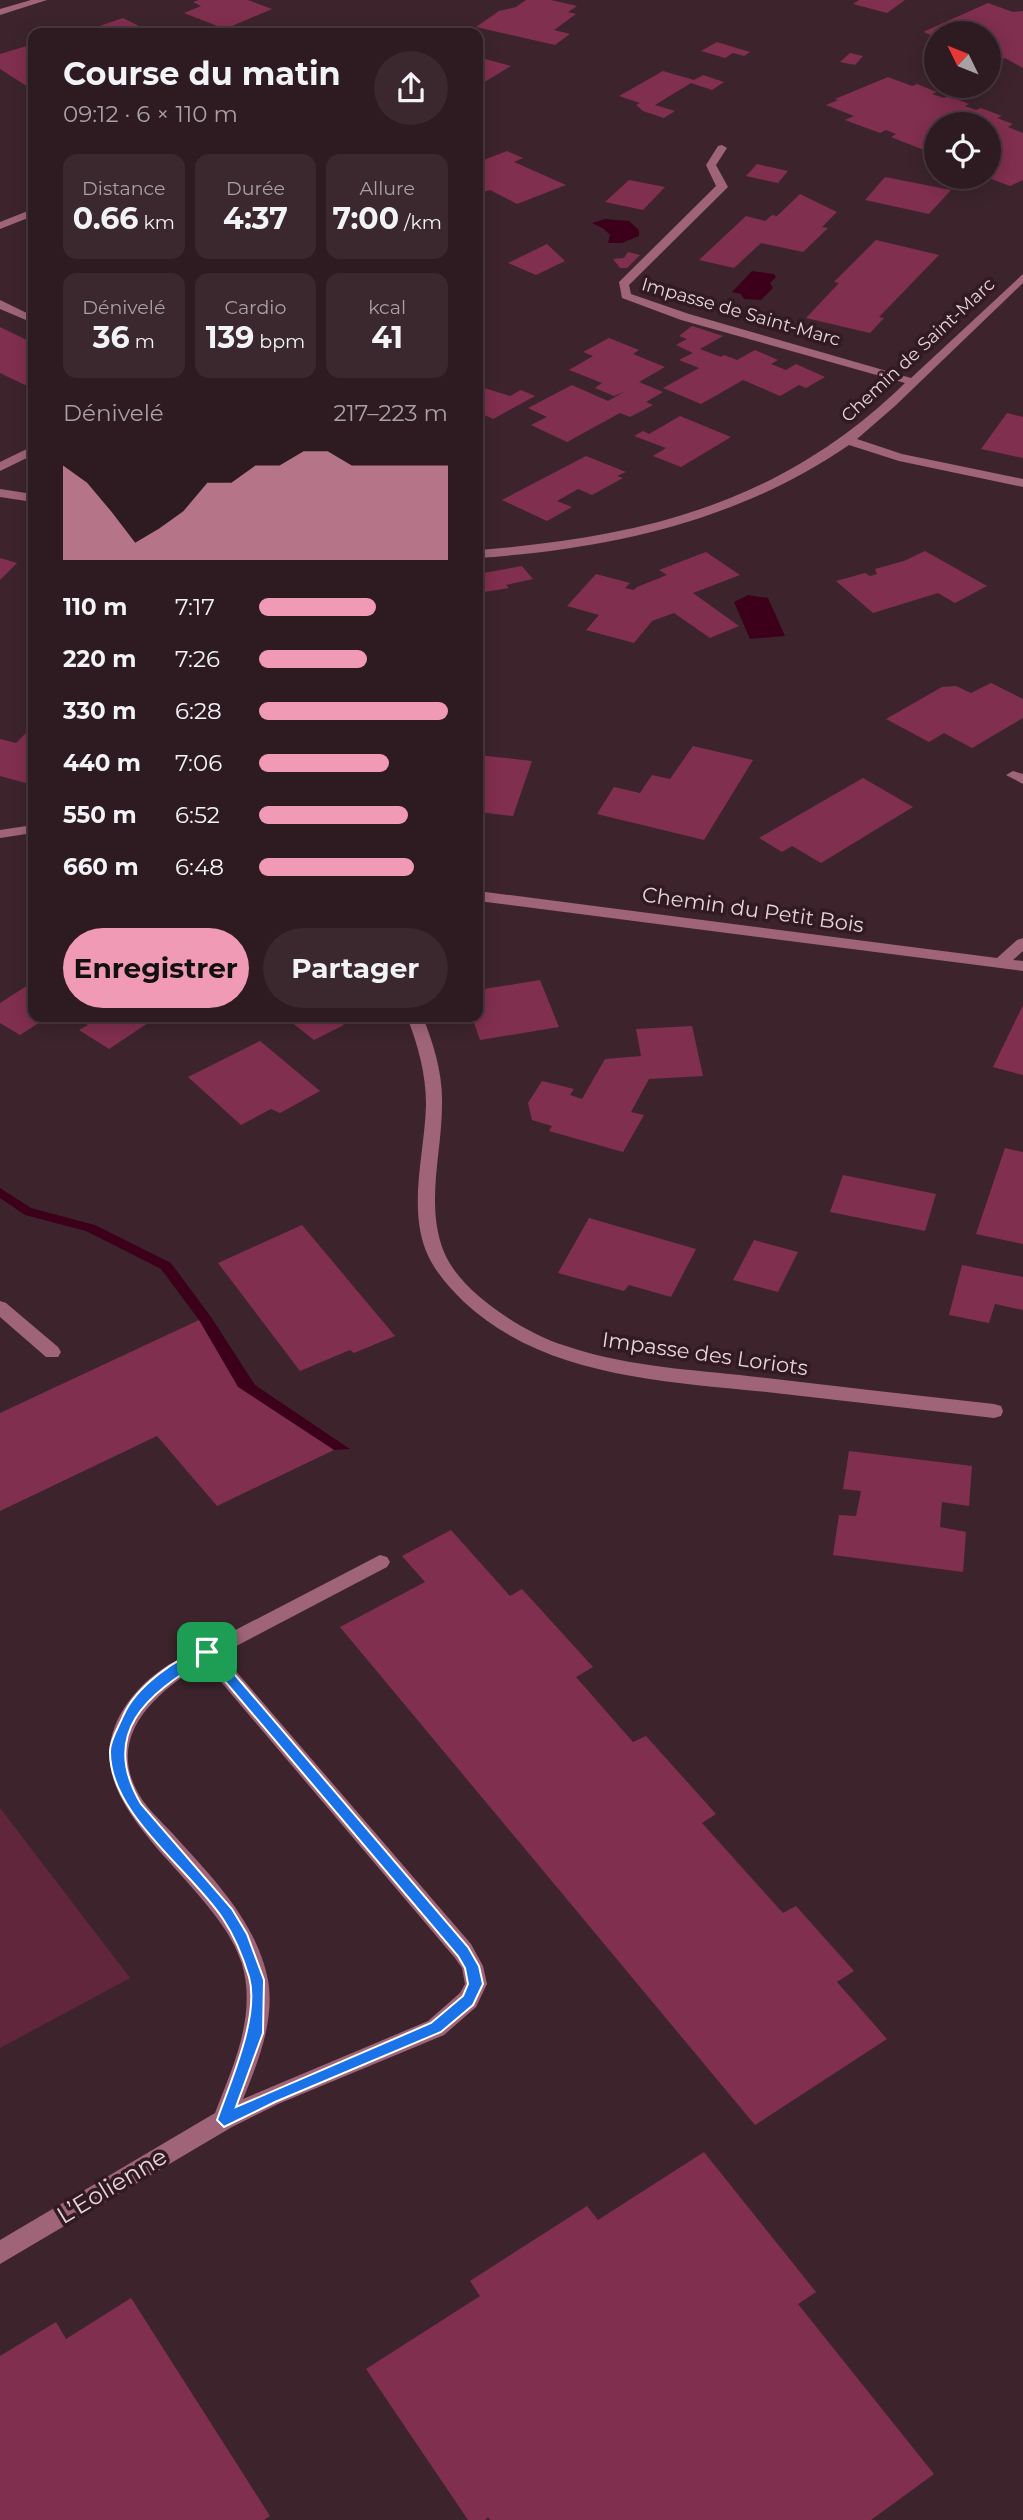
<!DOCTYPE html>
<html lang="fr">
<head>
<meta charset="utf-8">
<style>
  :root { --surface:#2e1b21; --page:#3a282e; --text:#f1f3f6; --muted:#a7a1a5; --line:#49393f; --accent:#f09ab5 }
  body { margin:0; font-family:Montserrat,sans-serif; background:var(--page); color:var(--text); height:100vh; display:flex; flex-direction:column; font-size:26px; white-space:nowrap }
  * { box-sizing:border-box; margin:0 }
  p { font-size:23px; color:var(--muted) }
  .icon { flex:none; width:38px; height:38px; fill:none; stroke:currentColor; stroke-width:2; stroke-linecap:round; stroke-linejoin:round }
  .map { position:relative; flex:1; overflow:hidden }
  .details { position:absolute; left:28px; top:28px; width:455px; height:994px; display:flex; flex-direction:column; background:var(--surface); border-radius:14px; box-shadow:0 4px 18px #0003,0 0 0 2px var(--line) }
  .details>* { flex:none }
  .needle { width:46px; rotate:313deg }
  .tools { position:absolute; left:924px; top:21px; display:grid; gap:14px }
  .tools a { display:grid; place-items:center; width:77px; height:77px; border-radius:50%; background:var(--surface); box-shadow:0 4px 18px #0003,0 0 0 2px var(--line); font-size:35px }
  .pin { position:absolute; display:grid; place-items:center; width:60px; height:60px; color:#fff; margin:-30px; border-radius:14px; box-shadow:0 4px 10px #0006 }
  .round { display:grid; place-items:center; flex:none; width:74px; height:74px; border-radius:37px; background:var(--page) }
  .summary { display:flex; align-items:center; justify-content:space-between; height:119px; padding:0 35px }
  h1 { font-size:32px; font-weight:700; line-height:52px }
  .stats { display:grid; grid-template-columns:repeat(3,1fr); gap:10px; height:119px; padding:7px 35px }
  .stats div { display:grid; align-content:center; border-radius:14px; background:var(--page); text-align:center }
  .stats b { font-size:30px; font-weight:700 }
  .stats small { font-size:19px; font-weight:400 }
  .stats p { font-size:19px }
  .chart { height:196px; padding:14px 35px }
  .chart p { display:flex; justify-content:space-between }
  .chart svg { width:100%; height:126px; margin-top:7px; fill:var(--accent); opacity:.7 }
  .button { display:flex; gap:14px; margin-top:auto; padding:14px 35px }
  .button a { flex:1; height:80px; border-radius:42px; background:var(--accent); color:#111; font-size:28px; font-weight:700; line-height:80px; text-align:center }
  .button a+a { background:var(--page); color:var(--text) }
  ul { padding:0 35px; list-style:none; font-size:23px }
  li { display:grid; grid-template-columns:112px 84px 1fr; align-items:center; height:52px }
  li i { height:18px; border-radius:9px; background:var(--accent) }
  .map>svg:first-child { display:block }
  .green { fill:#62263c }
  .water { fill:#3c001b }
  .building { fill:#812f4e }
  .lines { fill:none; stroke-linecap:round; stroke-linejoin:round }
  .minor { fill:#9f6477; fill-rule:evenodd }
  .route { fill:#1a73e8; stroke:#fff; stroke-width:2; fill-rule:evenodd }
  .labels { text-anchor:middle; stroke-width:7; stroke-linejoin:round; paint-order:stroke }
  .far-street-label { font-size:18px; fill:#e5d4d8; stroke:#321a22 }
  .street-label { font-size:21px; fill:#e5d4d8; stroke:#321a22 }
  .near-street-label { font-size:24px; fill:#e5d4d8; stroke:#321a22 }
</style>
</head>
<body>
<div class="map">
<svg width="1023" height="2520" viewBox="0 0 1023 2520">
  <rect width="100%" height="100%" fill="#3d242c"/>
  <path class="green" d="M0,1808L130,1978L0,2048Z"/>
  <path class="water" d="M605,219L629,221L639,230V236L622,243H608L610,235L604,229L592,223Z
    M752,271L774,274L776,277L770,283L773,288L761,300L744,299L741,294L732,292Z
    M748,595L768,598L785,636L750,639L734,602Z
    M0,1188L31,1208L95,1225L171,1263L211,1317L255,1385L350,1449L334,1450L238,1387L199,1320L161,1269L86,1231L25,1215L0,1198Z"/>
  <path class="building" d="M199,0H248L272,9L225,29L184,13L201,6L193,2Z
    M526,0H551L577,6L568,12L576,14L554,30L570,34L555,45L476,27L499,11L516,7Z
    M859,0H905L887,13L853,4Z
    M988,3L1013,12L1023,11V68L1005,58L999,60L989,56V33H936V37L923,32Z
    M123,18L153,33H79Z
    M717,42L750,52L744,56L733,53L725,58L701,51Z
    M30,45L33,47V90L0,69V54Z
    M850,53L863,56L855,65L840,62Z
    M478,57L511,66L478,86Z
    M663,71L694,80L703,75L724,82L712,90L691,83L655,105L675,111L664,118L643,111L636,105L640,103L619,96Z
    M888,77L912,86L917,84L937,92L932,94L944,98L949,96L969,104L965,106L976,110L981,108L1002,116L997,118L1013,124L1008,127L1023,133V180L1010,186L989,178V124H936V150L929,152L891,137L896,134L886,130L880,133L845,120L854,116L826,105L838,100L835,99Z
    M507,151L523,158L514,162L566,185L517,204L490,190L484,192L478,189V162Z
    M757,164L788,171L778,183L746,176Z
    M885,177L951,190L929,214L865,200Z
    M629,180L665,187L643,210L605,202Z
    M800,194L837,212L822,227L828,228L803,252L761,243L734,268L699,260L746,216L765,221L772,215L777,216Z
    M876,240L939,255L879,317L884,318L870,333L806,318L839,283L834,282Z
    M547,244L565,261L536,275L508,263Z
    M628,252L640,255L627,268H620L613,259L624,258Z
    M692,326L723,336L700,349L721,357L724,355L737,360L755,350L778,360L771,364L786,370L796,364L825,377L806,388L799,385L780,396L743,380L701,404L663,388L699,368L679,360L693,353L676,345L687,339L679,336Z
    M0,327L33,343V381L25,385L0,373Z
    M609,338L639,350L633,354L665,367L639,382L663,392L646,402L653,405L630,417L620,413L567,442L531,425L547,417L528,408L572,385L608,401L624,392L614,396L595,388L602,383L569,370L593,356L583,352Z
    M481,387L510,396L521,390L535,396L493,419L478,412V389Z
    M1007,413L1023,417V458L981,449Z
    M680,416L731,437L681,467L653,456L666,448L634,436L643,431L649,434Z
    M586,456L626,472L617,476L623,478L592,495L578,489L557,501L572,507L547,521L502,500Z
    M925,551L987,586L955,603L938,593L873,613L836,581L865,573L870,576L877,574L875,569L904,561Z
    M706,552L740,575L693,593L739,626L710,638L674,613L652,621L634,643L586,630L599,615L567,606L596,574L630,583L625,588L634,590L637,587L667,575L659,570Z
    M0,558L17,563L0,580Z
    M522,566L533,579L506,585L509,588L478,593V574Z
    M991,683L1023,699V718L972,748L944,733L929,742L886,719L942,687L956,686L971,693Z
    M33,726V785L0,776V739L16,743Z
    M693,746L753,760L704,840L597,814L614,787L640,793L652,775L670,779Z
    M478,755L532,761L513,816L478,812Z
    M863,778L913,807L821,863L792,846L782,852L759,838Z
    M540,980L559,1027L480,1040L472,1017H478V990Z
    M33,982V1017H48L20,1035L0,1023V1003Z
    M1023,1005V1075L993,1067Z
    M75,1017H157L109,1049L79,1030L88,1025Z
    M285,1017H348L340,1021L344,1025L314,1040Z
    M692,1026L703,1076L649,1079L631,1112L644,1115L623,1152L549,1131L552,1126L532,1120L528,1103L542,1081L574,1089L570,1095L582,1099L605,1059L641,1056L636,1029Z
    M260,1041L320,1091L280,1113L271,1109L241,1125L188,1077Z
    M1005,1148L1023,1152V1244L976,1234Z
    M843,1175L936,1194L925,1231L830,1212Z
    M589,1218L696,1249L671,1297L629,1285L624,1291L558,1273Z
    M302,1225L395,1336L354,1353L350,1350L300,1371L218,1263Z
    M754,1240L798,1252L778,1292L733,1280Z
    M962,1265L1023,1277V1310L995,1304L989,1323L949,1315Z
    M199,1320L238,1387L334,1450L217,1506L157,1436L0,1511V1413Z
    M849,1451L972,1466L969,1506L942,1502L940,1527L966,1532L963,1572L833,1555L839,1515L856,1516L861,1491L843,1489Z
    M451,1530L510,1596L522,1589L593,1667L576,1677L633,1742L646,1736L716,1814L702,1823L783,1913L796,1906L854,1971L837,1982L887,2039L755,2125L340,1627L425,1582L402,1556Z
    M704,2152L816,2292L798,2304L934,2474L871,2520H490L488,2517L485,2520H468L366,2369L480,2296L470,2281L518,2250L587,2206L598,2220Z
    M131,2298L270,2516L264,2520H0V2356L56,2322L66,2339Z"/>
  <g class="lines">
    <path class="minor" d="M31,0H47L0,15V9Z
      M722,145L727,148L716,165L728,187L629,285L631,294L689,314L911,378L1023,274V283L895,406L857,439L902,454L1023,479V487L899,461L849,445C739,521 609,549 478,558V550C644,537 782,503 905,383L681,320L622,298L619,282L716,186L706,165L718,146Z
      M33,209V216L0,229V222Z
      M0,300L33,316V323L0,309Z
      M33,446V455L0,471V462Z
      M0,489L33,494V502L0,497Z
      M1013,771L1023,774V784L1006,775Z
      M33,825V833L0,838V830Z
      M478,891L997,958L1017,940L1023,938V951L1013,960L1023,961V971L478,901Z
      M407,1017H423C434,1046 443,1074 442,1105C442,1153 425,1205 444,1252C460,1292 523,1332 563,1345C620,1365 681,1369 740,1375C825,1385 909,1395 994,1404L1001,1406L1003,1411L1001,1416L994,1418C924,1410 854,1402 784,1394C674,1381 549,1381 464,1302C449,1287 434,1271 426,1251C408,1205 425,1152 426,1104C426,1074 418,1045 407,1017Z
      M0,1301L6,1303L58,1347L61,1352L58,1357H46L0,1317Z
      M380,1555L387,1557L390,1562L387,1567L221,1654L471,1944L483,1966L487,1984L476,2007L444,2035L278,2104L232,2127L0,2264V2240L215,2113C233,2066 257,2016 242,1964C218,1884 80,1812 115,1726C126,1699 146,1679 170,1664ZM205,1663L455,1958L462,1968L465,1984L460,1993L428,2021L243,2099C258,2062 275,2021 268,1980C257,1922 211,1876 173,1834C160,1820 144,1806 136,1789C107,1732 161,1688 205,1663Z"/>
  </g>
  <path class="route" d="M207,1647L212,1648L468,1947L479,1966L483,1984L473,2005L441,2032L275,2102L224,2127L217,2120C230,2083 260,2016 249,1977C243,1957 235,1937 223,1919C191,1870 109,1814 110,1751C110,1740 119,1726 123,1716C136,1686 176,1658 207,1647ZM206,1659L458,1956L465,1968L468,1984L463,1996L431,2023L236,2107L263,2033L264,1980L247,1934L232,1909L141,1804C99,1733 147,1694 206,1659Z"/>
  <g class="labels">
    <g class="far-street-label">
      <text transform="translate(741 312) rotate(16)" y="6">Impasse de Saint-Marc</text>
      <text transform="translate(918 350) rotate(-43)" y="6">Chemin de Saint-Marc</text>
    </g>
    <g class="street-label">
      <text transform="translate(753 910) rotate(8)" y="7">Chemin du Petit Bois</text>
      <text transform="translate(705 1354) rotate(8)" y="7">Impasse des Loriots</text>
    </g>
    <g class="near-street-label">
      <text transform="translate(112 2186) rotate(-31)" y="8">L’Eolienne</text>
    </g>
  </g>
</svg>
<div class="tools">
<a><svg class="needle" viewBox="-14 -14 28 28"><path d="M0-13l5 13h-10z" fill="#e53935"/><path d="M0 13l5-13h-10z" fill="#a7a1a5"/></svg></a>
<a><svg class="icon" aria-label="locate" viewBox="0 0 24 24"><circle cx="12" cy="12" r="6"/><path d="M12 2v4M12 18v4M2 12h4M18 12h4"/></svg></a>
</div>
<div class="pin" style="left:207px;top:1652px;background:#1e9e55"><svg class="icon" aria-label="arrive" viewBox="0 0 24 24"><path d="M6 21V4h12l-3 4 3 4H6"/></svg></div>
<section class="details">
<div class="summary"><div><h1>Course du matin</h1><p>09:12 · 6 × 110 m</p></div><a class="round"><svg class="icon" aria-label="share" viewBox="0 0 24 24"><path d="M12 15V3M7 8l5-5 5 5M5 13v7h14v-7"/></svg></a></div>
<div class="stats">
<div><p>Distance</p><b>0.66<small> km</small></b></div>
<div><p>Durée</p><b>4:37</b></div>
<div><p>Allure</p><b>7:00<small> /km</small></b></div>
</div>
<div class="stats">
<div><p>Dénivelé</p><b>36<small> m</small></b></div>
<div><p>Cardio</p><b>139<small> bpm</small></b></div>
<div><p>kcal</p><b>41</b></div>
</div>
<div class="chart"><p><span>Dénivelé</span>217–223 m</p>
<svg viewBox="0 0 160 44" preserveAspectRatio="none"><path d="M0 44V11L10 17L20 27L30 38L40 33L50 27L60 17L70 17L80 11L90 11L100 6L110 6L120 11L130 11L140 11L150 11L160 11V44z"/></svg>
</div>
<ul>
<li><b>110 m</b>7:17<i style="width:62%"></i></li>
<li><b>220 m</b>7:26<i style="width:57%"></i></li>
<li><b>330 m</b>6:28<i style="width:100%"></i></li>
<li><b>440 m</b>7:06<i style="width:69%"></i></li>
<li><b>550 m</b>6:52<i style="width:79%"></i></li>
<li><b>660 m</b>6:48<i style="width:82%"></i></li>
</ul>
<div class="button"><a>Enregistrer</a><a>Partager</a></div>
</section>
</div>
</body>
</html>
